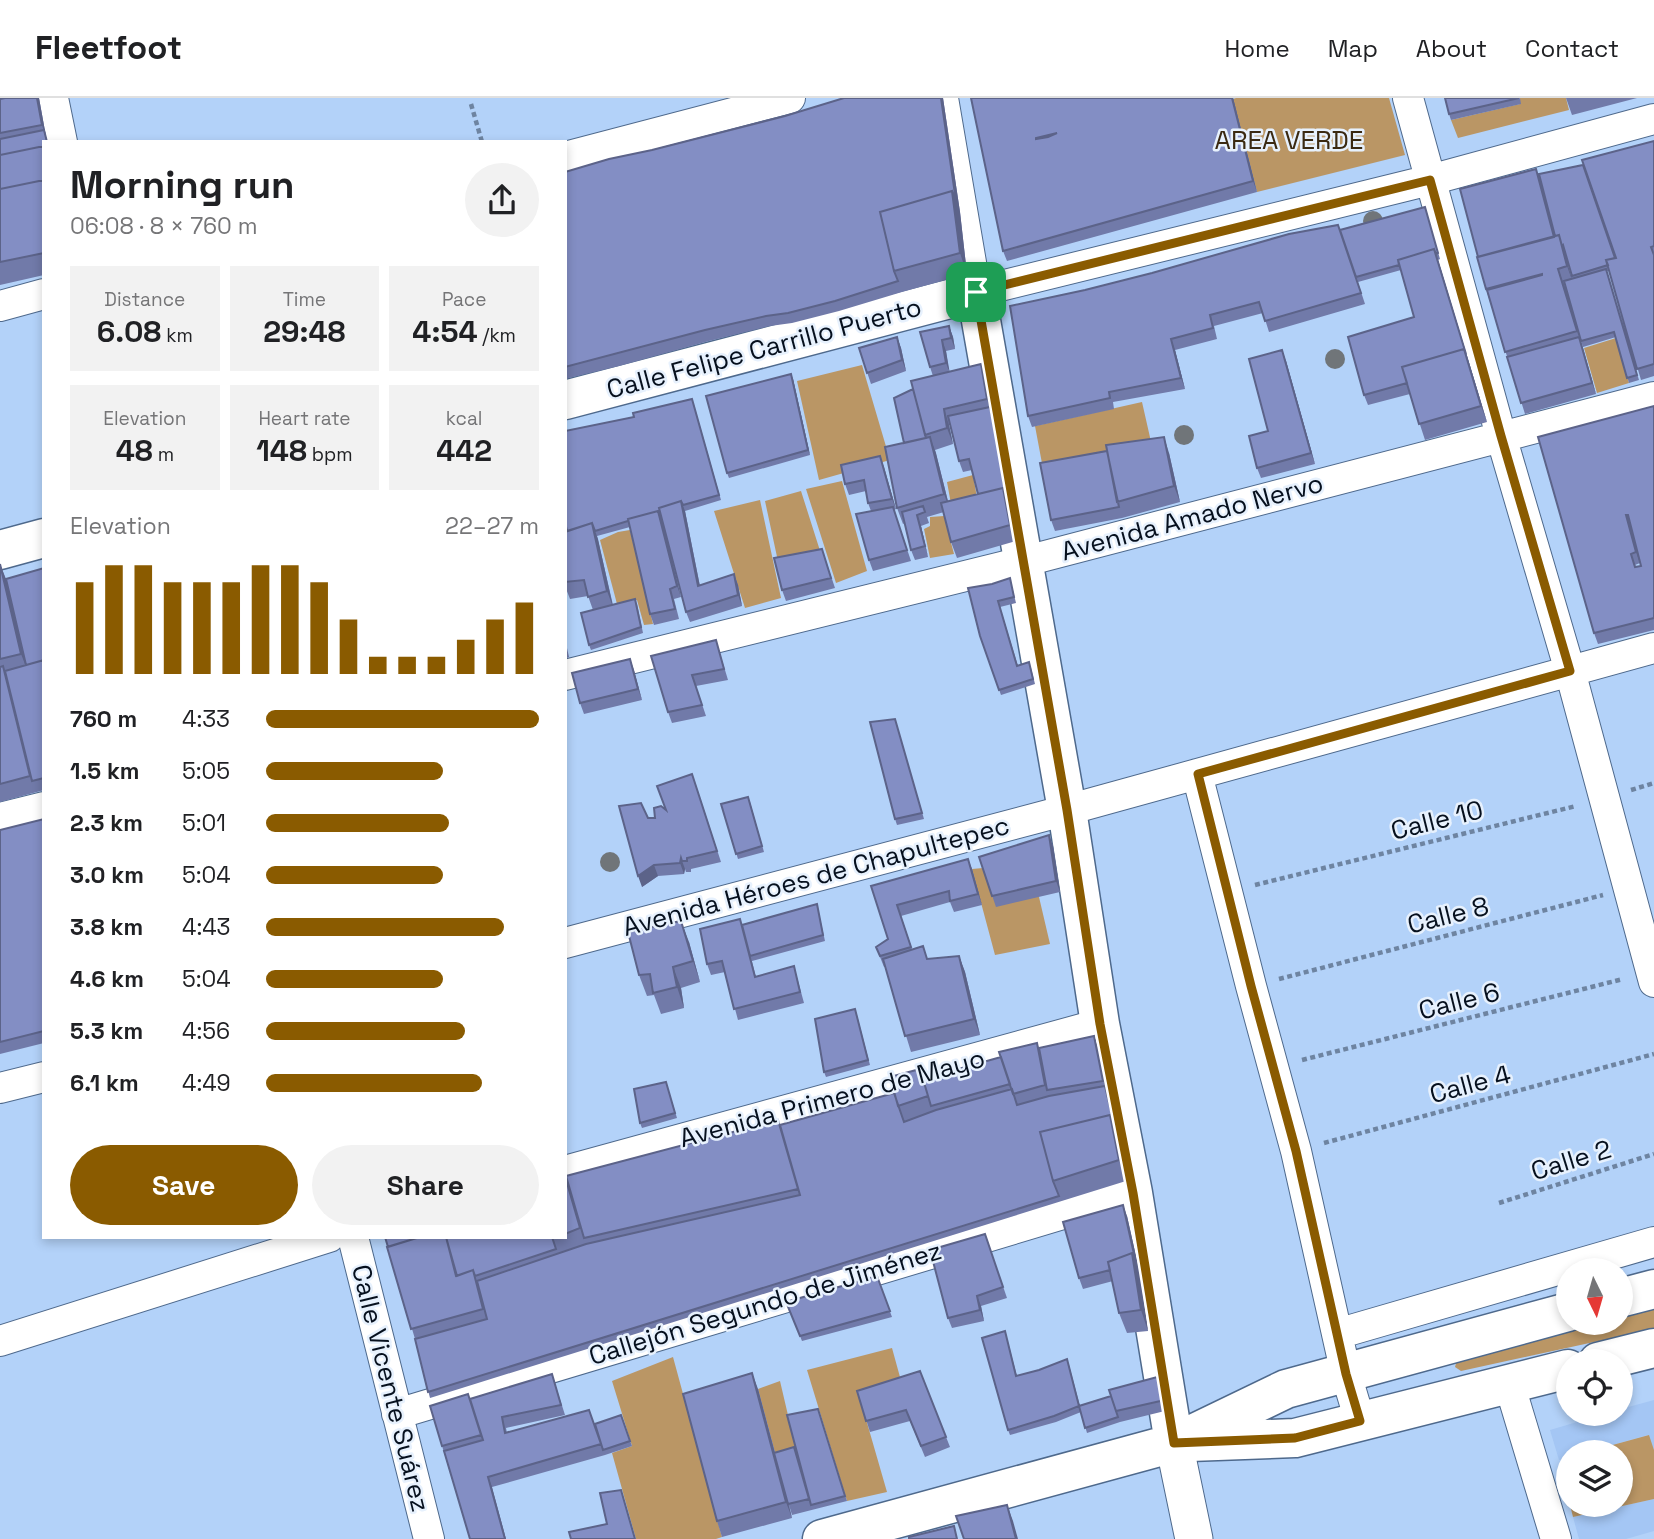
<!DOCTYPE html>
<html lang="en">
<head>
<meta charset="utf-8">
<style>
  :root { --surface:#fff; --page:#f2f2f2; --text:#202124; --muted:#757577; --line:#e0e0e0; --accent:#8a5b00 }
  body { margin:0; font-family:"Space Grotesk",sans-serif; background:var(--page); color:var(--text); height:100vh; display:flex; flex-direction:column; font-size:26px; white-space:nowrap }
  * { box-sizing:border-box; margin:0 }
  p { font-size:23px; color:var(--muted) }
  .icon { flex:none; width:38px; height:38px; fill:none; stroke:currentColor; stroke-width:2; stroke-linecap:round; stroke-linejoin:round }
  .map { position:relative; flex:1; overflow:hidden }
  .details { position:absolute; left:42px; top:42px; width:525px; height:1099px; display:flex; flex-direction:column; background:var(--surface); border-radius:0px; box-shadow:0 4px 10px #0003 }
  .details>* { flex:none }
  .needle { width:46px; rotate:175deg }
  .fabs { position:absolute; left:1556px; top:1160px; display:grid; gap:14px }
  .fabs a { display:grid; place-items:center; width:77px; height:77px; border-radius:50%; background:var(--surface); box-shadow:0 4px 10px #0003; font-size:35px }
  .pin { position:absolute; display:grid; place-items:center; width:60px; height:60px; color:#fff; margin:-30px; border-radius:14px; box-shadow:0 4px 10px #0006 }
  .round { display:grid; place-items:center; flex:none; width:74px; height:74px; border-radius:37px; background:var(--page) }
  .headline { display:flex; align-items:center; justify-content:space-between; height:119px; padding:0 28px }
  h1 { font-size:38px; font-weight:800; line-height:52px }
  .metrics { display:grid; grid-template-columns:repeat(3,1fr); gap:10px; height:119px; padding:7px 28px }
  .metrics div { display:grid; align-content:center; border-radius:0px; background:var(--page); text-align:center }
  .metrics b { font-size:30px; font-weight:800 }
  .metrics small { font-size:19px; font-weight:400 }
  .metrics p { font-size:19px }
  .chart { height:196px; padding:14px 28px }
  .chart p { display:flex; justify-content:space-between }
  .chart svg { width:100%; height:126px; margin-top:7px; stroke:var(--accent); stroke-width:6 }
  .button { display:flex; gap:14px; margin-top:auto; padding:14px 28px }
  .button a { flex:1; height:80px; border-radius:42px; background:var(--accent); color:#fff; font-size:28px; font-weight:800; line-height:80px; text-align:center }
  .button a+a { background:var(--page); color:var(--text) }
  ul { padding:0 28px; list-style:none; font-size:23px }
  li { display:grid; grid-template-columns:112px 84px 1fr; align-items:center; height:52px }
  li i { height:18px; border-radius:9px; background:var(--accent) }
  header { display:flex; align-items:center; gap:42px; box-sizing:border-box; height:98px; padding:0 35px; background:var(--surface); border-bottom:2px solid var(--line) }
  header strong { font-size:33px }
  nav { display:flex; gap:38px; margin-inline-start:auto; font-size:24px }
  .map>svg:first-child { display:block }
  .built { fill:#a4c6f4 }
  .green { fill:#ba9665 }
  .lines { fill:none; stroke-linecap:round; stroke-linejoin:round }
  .minor-casing { stroke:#4e698c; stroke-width:32 }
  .tertiary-casing { stroke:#4e698c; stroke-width:39 }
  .primary-casing { stroke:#4e698c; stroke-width:41 }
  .path { stroke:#6e84a1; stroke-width:4.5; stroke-dasharray:5 3.5; stroke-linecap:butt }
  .minor { stroke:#fff; stroke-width:30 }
  .tertiary { stroke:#fff; stroke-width:37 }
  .primary { stroke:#fff; stroke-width:38 }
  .tree { fill:#707579 }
  .wall { fill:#717aa9; fill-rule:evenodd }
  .shaded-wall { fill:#5c6389 }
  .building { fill:#838ec4; stroke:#5c6389; stroke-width:2; fill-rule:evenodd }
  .route-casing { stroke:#fff; stroke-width:14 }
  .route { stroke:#8a5b00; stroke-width:9 }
  .labels { text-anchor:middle; stroke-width:5; stroke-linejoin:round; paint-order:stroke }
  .park-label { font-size:26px; fill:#3a2911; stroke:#e7f1fd }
  .street-label { font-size:26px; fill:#06101e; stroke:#e7f1fd }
</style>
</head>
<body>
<header>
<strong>Fleetfoot</strong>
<nav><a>Home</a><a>Map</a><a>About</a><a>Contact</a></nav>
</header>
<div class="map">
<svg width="1654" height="1441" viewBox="0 0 1654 1441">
  <rect width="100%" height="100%" fill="#b3d2f9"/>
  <path class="built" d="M1654,1302V1352L1648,1337L1587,1354H1568V1360L1559,1362L1550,1332L1604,1316H1620L1621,1311Z
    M1654,1401V1433L1626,1441H1579L1573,1419Z"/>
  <path class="green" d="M1236,0H1389L1405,57L1257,94L1233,1Z
    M1520,0H1566L1569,12L1458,40L1451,22L1520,6Z
    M1616,240L1629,285L1597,295L1584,250Z
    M862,267L890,362L819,382L797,283Z
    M1142,304L1154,357L1044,376L1035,328Z
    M973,377L979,411L953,417L947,384Z
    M842,383L867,473L836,485L806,391Z
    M801,393L822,459L779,468L765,403Z
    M760,402L781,500L745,510L714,413Z
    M944,418L954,456L930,460L924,431L930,428V419Z
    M630,432L653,526L644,527L637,502L617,506L600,442L618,434Z
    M983,770L1039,799L1050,846L995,857L972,771Z
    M1654,1209V1231L1461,1273L1455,1269L1457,1262L1594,1225H1620L1621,1218Z
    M892,1250L903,1290L861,1304L887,1394L847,1403L807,1272Z
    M673,1259L722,1439L716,1441H636L612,1355L632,1348L612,1283Z
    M780,1283L798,1360L778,1366L758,1291Z
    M1649,1337L1654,1352V1401L1573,1419L1570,1407H1620V1354H1587Z"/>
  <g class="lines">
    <g class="minor-casing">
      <path id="minor" d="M53,0L62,44
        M943,0L976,194L1430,82L1654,21
        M1408,0L1501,338L1570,573L1654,884
        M565,59L790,0
        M0,208L44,196
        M565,577L1022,464L1654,299
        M1197,676L1251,888L1296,1053L1346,1276L1360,1323
        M0,720L44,709
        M565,845L1067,712L1654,550
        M0,990L44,979
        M565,1073L1100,926
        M353,1139L429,1441
        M1337,1236L1654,1144
        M0,1243L329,1139
        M1509,1285L1556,1441
        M397,1316L1133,1095"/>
    </g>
    <g class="tertiary-casing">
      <path id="tertiary" d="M1174,1345L1194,1441"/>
    </g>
    <g class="primary-casing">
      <path id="primary" d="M565,302L976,194L1067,712L1100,926L1133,1095L1174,1345
        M0,452L44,440
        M1620,1200L1654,1191
        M1598,1264L1654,1250
        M1190,1344L1295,1340L1568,1271
        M822,1441L1174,1345L1286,1291L1568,1214"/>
    </g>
    <path class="path" d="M471,6L482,44
      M1631,692L1654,685
      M1255,787L1576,708
      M1279,881L1603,797
      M1302,962L1623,881
      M1324,1045L1654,956
      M1499,1105L1654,1056"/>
    <use href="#minor" class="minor"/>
    <use href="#tertiary" class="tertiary"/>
    <use href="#primary" class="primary"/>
  </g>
  <g class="tree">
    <circle cx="1373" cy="123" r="10"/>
    <circle cx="1335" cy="261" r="10"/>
    <circle cx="1184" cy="337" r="10"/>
    <circle cx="610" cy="764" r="10"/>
  </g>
  <path class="wall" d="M0,0H39L47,44H44V177L0,187Z
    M943,0L960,114L967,176L902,194L839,213L792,225L770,228L709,243L619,268L565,281V74Z
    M971,0H1233L1257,94L1007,163L1003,153Z
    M1520,0L1521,6L1451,22L1449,16Z
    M1566,0H1637L1572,17Z
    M1654,43V278L1641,282L1609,173H1607L1639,282L1629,285L1616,239L1583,249L1564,187L1596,296L1525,316L1486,191L1478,159L1540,81ZM1564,153H1565L1572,181Z
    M1425,109L1440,161L1438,162L1487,324L1425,342L1410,296L1368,307L1364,297L1414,219L1401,172L1358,184L1344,142L1365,206L1269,234L1263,215L1214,228L1217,241L1175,252L1185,291L1113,304L1114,311L1032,329L1028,318L1085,192L1340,132Z
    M949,228L953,239L955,251L946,253L949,274L981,266L987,282L993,317L1004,366L1008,406L1016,443L957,460L951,444L944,414L927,419L929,425L921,428L928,459L915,462L911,452L905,425L903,426L897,410L904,345L913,291L933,278L930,269ZM949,327H950L959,363L963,374L972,372L978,396L948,403L935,352L953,346Z
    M897,239L901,250L906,273L871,286L859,250Z
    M1286,263L1315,366L1261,380L1257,370L1268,333Z
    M793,281L810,357L729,380L727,375Z
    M694,307L721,402L685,413L700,488L734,476L738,487L742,508L690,524L686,514L662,420H660L681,499L674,501L679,521L654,527L650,516L630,429L597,438L613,507L637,506L643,535L591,552L589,547L593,512L588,498L570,501L565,488V333Z
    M1654,308V532L1598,546L1594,535ZM1631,428L1641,468L1636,469L1635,467L1640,465Z
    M1169,355L1180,404L1122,420L1055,433L1051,422Z
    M880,358L896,411L894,412L911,463L873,473L869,462L871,413L868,405L866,393L849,397L845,386Z
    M822,451L835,490L786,503L782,492Z
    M0,466L6,481L44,470V692L0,704Z
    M1010,480L1016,505L1000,509L1018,568L1031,570L1035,586L1001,597L980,538L992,486Z
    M565,541L569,559L565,561Z
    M716,542L728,582L696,588L706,618L672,625L668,614Z
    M630,561L642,602L584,616L580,605Z
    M895,621L924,721L897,727L895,721Z
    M696,687L721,764L691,771V774H686L685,771L684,776L658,778L642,789L655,720L666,712Z
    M750,704L764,754L738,761L721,706Z
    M44,721V945L0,956V732Z
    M1049,737L1053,748L1060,794L996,809L979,759Z
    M972,771L982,807L954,814L950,804L901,818L912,851L928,861L959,858L965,874L980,937L911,954L885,869H884L876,849L888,841L871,788Z
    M817,806L825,843L752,863L751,860L756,879L794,868L804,905L738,922L725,874L711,877L707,866Z
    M689,844L700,884L681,890L684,910L661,916L654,897L647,898L639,877Z
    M857,917L870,967L826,979L824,974Z
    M1037,945L1039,950L1098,949L1126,1083L430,1300L415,1241L385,1139H565V1075L566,1078L780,1027L894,995L920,971L923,981L1001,959Z
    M666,984L677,1020L642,1030L640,1025Z
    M1127,1118L1140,1176L1148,1233L1127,1235L1119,1215L1113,1183L1083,1191L1079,1180Z
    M985,1136L1007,1200L981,1208L984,1223L952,1230L948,1220Z
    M877,1178L892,1219L802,1243L786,1204Z
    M1005,1233L1017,1278L1069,1267L1080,1308L1165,1289L1169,1312L1120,1324L1087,1335L1081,1314L1056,1324L1010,1337L1008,1332Z
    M920,1273L950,1349L925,1359L910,1323L870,1334L857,1293Z
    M552,1276L565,1317L506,1330L507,1335L595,1326L621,1317L632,1348L605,1357L492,1389L470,1441L430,1308L470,1302Z
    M758,1291L775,1354L798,1360L807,1393L818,1311L847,1403L792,1417L789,1407L792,1420L722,1439L717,1423Z"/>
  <path class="shaded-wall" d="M37,0H39L47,44L42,27Z
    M941,0H943L960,114L967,176L960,155Z
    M1232,0H1233L1257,94L1253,83Z
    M1559,137L1564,153L1573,185L1567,168Z
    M1434,151L1438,162L1487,324L1481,308Z
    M1558,171L1564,187L1583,249L1577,233Z
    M949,228L953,239L955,251L951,240Z
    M897,239L901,250L906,273L902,262Z
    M1579,239L1583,250L1596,296L1592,285Z
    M1171,241L1175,252L1185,291L1181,280Z
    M942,242L946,253L950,276L946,265Z
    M1282,252L1286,263L1315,366L1311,355Z
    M981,266L987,282L993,317L987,301Z
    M791,276L793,281L810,357L808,352Z
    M990,309L994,320L1004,366L1008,406L1016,443L1010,427L1003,390Z
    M944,311L949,327L953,346L947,330Z
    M930,339L936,355L950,412L944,396Z
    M1164,339L1169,355L1180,404L1174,388Z
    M880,358L884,369L896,411L892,401Z
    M681,403L685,413L702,499L698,488Z
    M658,413L662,423L681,499L677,488Z
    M917,417L921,428L928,459L925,448Z
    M1626,417L1630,428L1640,465L1636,454Z
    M592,425L598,441L613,509L607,493Z
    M0,466L8,487L27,571L21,556Z
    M734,476L738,487L742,508L738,497Z
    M630,561L634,572L642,602L638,591Z
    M1049,737L1053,748L1060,794L1056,783Z
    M681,760L685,771L684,776L680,765Z
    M968,761L972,771L982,807L978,796Z
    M654,767L658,778L642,789L638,778Z
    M681,823L689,844L700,884L693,863Z
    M959,858L965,874L980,937L974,921Z
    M673,869L681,890L684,910L677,889Z
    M1094,938L1098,949L1126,1083L1119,1062L1105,988Z
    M1123,1107L1127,1118L1140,1176L1148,1233L1141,1212Z
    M977,1198L981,1208L984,1223L980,1212Z
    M752,1275L758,1291L792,1420L786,1404Z
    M1161,1278L1165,1289L1169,1312L1165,1302Z
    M488,1379L492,1389L506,1441H505Z
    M1007,1407L1013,1423L1018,1441H1016Z"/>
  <path class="building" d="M5,0H37L42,27L0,35V1Z
    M844,0H941L956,103L952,93L880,114L894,173L898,183L835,203L788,215L766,218L705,232L565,269V74L609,61L652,52L785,18Z
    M971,0H1232L1253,83L1003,153ZM1057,35L1048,39L1036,41V40Z
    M1445,0H1519L1449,16Z
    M44,32L47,44H44V48L0,57V41Z
    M1654,43V148L1651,149L1654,157V266L1637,271L1606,162L1616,160L1582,62Z
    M44,48V82L0,91V57Z
    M1583,67L1615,160L1606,162L1608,167L1572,178L1563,147L1562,148L1559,137L1555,138L1539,76Z
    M1536,71L1554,139L1478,159L1460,91Z
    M44,82V155L0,164V91Z
    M952,93L960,155L894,173L880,114Z
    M1425,109L1438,155L1436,156L1434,151L1398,162L1399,167L1356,179L1340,132Z
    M1338,127L1361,195L1265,223L1259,204L1210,217L1213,230L1171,241L1181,280L1109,294L1110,300L1028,318L1010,208L1085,192L1152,175L1289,136Z
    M1559,137L1567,168L1558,171L1577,233L1505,254L1487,192L1542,177V176L1486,191L1477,159Z
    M1434,151L1466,256L1464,251L1402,269L1407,285L1364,297L1348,239L1414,219L1398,162Z
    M1606,171L1637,277L1627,280L1614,234L1581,243L1564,183Z
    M949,228L951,240L942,242L946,265L930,269L920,234Z
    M897,239L902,262L867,275L859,250Z
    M1579,239L1592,285L1521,305L1507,259Z
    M1464,251L1481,308L1419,326L1402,269Z
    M1282,252L1311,355L1257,370L1249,338L1268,333L1249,261Z
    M981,266L987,301L944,311L947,330L925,337L911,283Z
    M791,276L808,352L727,375L706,298Z
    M913,291L926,340L904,345L894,300Z
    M692,301L719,397L683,407L681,403L659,410L660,414H658V413L628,421V423L595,433L592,425L567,433L565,424V333L634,319L633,315Z
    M1654,308V520L1594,535L1538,339ZM1626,417H1628L1641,468L1635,469L1631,456L1636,454Z
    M990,309L1000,355L1005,395L1003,390L978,396L969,361L959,363L948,318Z
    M930,339L944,396L897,410L885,349Z
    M1164,339L1174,388L1117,404L1106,347Z
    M1107,353L1119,409L1051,422L1040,365Z
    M880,358L892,401L868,405L864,382L845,386L841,367Z
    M1003,390L1010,427L951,444L941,405Z
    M681,403L698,488L734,476L738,497L686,514L659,410Z
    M923,408L925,414L917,417L925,448L911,452L902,414Z
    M893,409L907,452L869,462L856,416Z
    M658,413L677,488L670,491L675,511L650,516L628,421Z
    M592,425L607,493L588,499L584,482L565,484V434Z
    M822,451L831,480L782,492L774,460Z
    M0,466L21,556L0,561Z
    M44,470V562L26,567L6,481Z
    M1010,480L1014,499L998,503L1017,568L1029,564L1033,581L999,592L980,538L968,490L992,486Z
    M635,501L641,529L589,547L581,515Z
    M716,542L724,571L692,577L702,607L668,614L651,558Z
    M630,561L638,591L580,605L572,575Z
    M44,562V680L32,683L5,573Z
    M3,568L30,678L0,686V569Z
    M895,621L922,715L895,721L870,624Z
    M692,676L717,753L687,760V763H682L681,760L680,765L654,767L638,778L619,708L641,705L648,720H655L654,710L661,708L666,712L657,688Z
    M748,699L762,748L736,756L721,706Z
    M44,721V933L0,944V732Z
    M1049,737L1056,783L992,798L979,759Z
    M968,761L978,796L950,803L949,793L897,807L911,849L880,858L876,849L888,841L871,788Z
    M817,806L823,837L750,858L742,827Z
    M740,821L755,879L794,868L800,894L734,911L722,863L707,866L700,831Z
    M681,823L693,863L673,869L677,889L653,895L650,876L639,877L628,834Z
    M923,848L927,861L959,858L974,921L905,938L883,861Z
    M855,911L868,962L824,974L815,921Z
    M1094,938L1103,983L1047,992L1039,950Z
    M1037,945L1045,987L1013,996L999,954Z
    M1001,959L1010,986L931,1008L923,981Z
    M920,971L928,998L898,1008L890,979Z
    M666,984L675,1015L640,1025L634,991Z
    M1105,988L1116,1033L1110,1017L1040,1034L1053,1083L1059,1098L428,1294L415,1241L487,1221L477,1183L586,1146L800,1097L780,1027L894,995L904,1024L936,1012L1012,991L1017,1007L1049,998Z
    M1110,1017L1119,1062L1053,1083L1040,1034Z
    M778,1022L798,1091L584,1140L566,1078Z
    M565,1078L580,1130L565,1136Z
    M1123,1107L1136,1165L1132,1155L1108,1164L1110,1172L1079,1180L1063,1124Z
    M985,1136L1003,1189L977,1198L980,1212L948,1220L930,1152Z
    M385,1139H420L388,1149Z
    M420,1139H446L456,1178L473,1172L483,1211L411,1231L387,1149Z
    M446,1139H552L556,1151L475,1178L473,1172L457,1178Z
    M1132,1155L1141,1212L1119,1215L1108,1164Z
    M877,1178L890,1213L800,1238L786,1204Z
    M1005,1233L1016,1278L1039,1272L1067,1261L1079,1308L1054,1318L1008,1332L982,1240Z
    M920,1273L946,1339L921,1348L906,1312L866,1323L857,1293Z
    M752,1275L786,1404L717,1423L683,1296Z
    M552,1276L561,1307L502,1319L505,1335L589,1312L601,1346L488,1379L505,1441H470L444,1353L483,1342L470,1301Z
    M1161,1278L1165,1302L1116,1313L1109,1292Z
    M468,1296L481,1337L442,1348L430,1308Z
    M1111,1298L1118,1319L1085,1330L1079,1308Z
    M818,1311L845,1398L811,1407L787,1317Z
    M621,1317L630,1343L603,1352L595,1326Z
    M794,1349L809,1401L788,1406L774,1355Z
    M621,1392L635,1441H571L569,1434L607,1426L600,1395Z
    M1007,1407L1016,1441H964L956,1418Z
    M954,1428L957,1441H909V1439Z"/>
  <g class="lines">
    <g class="route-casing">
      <path id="route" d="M1430,82L1501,338L1570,573L1198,676L1251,888L1296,1053L1346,1276L1360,1323L1295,1340L1174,1345L1133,1095L1100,926L1067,712L976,194Z"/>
    </g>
    <use href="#route" class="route"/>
  </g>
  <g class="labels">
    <g class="park-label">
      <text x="1289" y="51">AREA VERDE</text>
    </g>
    <g class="street-label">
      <text transform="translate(764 250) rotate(-15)" y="9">Calle Felipe Carrillo Puerto</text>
      <text transform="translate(1192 419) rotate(-15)" y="9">Avenida Amado Nervo</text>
      <text transform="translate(1437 722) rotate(-14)" y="9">Calle 10</text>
      <text transform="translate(816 778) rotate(-15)" y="9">Avenida Héroes de Chapultepec</text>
      <text transform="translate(1448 817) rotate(-14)" y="9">Calle 8</text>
      <text transform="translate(1459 903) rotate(-14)" y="9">Calle 6</text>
      <text transform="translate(1470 986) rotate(-15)" y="9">Calle 4</text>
      <text transform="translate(832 1000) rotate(-15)" y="9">Avenida Primero de Mayo</text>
      <text transform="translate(1571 1062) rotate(-17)" y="9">Calle 2</text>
      <text transform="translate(765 1205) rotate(-17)" y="9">Callejón Segundo de Jiménez</text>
      <text transform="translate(391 1290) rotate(76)" y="9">Calle Vicente Suárez</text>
    </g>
  </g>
</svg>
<div class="fabs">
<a><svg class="needle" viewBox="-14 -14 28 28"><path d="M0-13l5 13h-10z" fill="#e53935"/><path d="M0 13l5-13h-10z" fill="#757577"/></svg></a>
<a><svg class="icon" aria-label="locate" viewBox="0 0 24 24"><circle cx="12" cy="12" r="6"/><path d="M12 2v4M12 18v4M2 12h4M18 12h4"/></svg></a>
<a><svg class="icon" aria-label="layers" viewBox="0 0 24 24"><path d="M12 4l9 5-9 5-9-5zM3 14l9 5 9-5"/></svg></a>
</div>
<div class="pin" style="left:976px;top:194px;background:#1e9e55"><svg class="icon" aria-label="arrive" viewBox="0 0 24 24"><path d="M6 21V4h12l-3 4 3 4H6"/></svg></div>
<section class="details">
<div class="headline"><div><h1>Morning run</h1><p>06:08 · 8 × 760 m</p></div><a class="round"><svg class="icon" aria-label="share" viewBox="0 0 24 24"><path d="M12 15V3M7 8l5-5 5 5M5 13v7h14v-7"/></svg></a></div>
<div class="metrics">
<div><p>Distance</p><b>6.08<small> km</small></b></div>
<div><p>Time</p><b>29:48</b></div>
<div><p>Pace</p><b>4:54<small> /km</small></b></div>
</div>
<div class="metrics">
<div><p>Elevation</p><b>48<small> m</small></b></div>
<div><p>Heart rate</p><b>148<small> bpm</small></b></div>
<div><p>kcal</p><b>442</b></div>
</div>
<div class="chart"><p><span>Elevation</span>22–27 m</p>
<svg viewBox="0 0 160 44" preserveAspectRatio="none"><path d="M5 44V12M15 44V6M25 44V6M35 44V12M45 44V12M55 44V12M65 44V6M75 44V6M85 44V12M95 44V25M105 44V38M115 44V38M125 44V38M135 44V32M145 44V25M155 44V19"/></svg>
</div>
<ul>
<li><b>760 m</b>4:33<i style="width:100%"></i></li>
<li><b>1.5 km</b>5:05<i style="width:65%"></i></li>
<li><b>2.3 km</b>5:01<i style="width:67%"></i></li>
<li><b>3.0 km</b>5:04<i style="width:65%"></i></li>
<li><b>3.8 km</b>4:43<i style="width:87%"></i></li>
<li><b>4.6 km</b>5:04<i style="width:65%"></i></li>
<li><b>5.3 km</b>4:56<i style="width:73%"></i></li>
<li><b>6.1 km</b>4:49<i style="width:79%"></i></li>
</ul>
<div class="button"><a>Save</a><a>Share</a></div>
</section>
</div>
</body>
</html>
